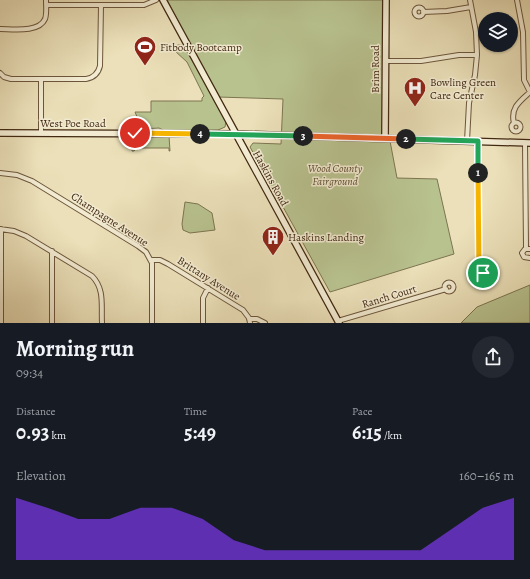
<!DOCTYPE html>
<html lang="en">
<head>
<meta charset="utf-8">
<style>
  :root { --surface:#171b24; --page:#242831; --text:#f1f3f6; --muted:#9ea1a6; --accent:#7c3aed }
  body { margin:0; font-family:Alegreya,serif; background:var(--page); color:var(--text); height:100vh; display:flex; flex-direction:column; font-size:15px; white-space:nowrap }
  * { box-sizing:border-box; margin:0 }
  p { font-size:13px; color:var(--muted) }
  .icon { flex:none; width:22px; height:22px; fill:none; stroke:currentColor; stroke-width:2; stroke-linecap:round; stroke-linejoin:round }
  .map { position:relative; height:323px; overflow:hidden }
  .side { display:flex; flex-direction:column; background:var(--surface); flex:1 }
  .side>* { flex:none }
  .controls { position:absolute; left:478px; top:12px; display:grid; gap:8px }
  .controls a { display:grid; place-items:center; width:40px; height:40px; border-radius:50%; background:var(--surface); box-shadow:0 1px 3px #0004; font-size:20px }
  .pin { position:absolute; display:grid; place-items:center; width:34px; height:34px; color:#fff; margin:-17px; border:2px solid #fff; border-radius:50%; box-shadow:0 1px 4px #0007 }
  .km { position:absolute; width:20px; height:20px; margin:-10px; border-radius:50%; background:#222; color:#fff; font-size:11px; line-height:20px; text-align:center }
  .round { display:grid; place-items:center; flex:none; width:42px; height:42px; border-radius:21px; background:var(--page) }
  .headline { display:flex; align-items:center; justify-content:space-between; height:68px; padding:0 16px }
  h1 { font-size:22px; font-weight:700; line-height:30px }
  .stats { display:grid; grid-template-columns:repeat(3,1fr); gap:6px; height:68px; padding:4px 16px }
  .stats div { display:grid; align-content:center }
  .stats b { font-size:20px; font-weight:700 }
  .stats small { font-size:11px; font-weight:400 }
  .stats p { font-size:11px }
  .chart { height:112px; padding:8px 16px }
  .chart p { display:flex; justify-content:space-between }
  .chart svg { width:100%; height:72px; margin-top:4px; fill:var(--accent); opacity:.7 }
  .map>svg:first-child { display:block }
  .green { fill:#b8c28f; stroke:#7c7550 }
  .lines { fill:none; stroke-linecap:round; stroke-linejoin:round }
  .street-casing { stroke:#6c563b; stroke-width:6 }
  .secondary-casing { stroke:#412811; stroke-width:8 }
  .street { stroke:#f2ebd2; stroke-width:4 }
  .secondary { stroke:#f2ebd2; stroke-width:5.5 }
  .split-1-casing { stroke:#fff; stroke-width:8 }
  .split-2-casing { stroke:#fff; stroke-width:8 }
  .split-3-casing { stroke:#fff; stroke-width:8 }
  .split-4-casing { stroke:#fff; stroke-width:8 }
  .split-5-casing { stroke:#fff; stroke-width:8 }
  .split-1 { stroke:#f5b400; stroke-width:5 }
  .split-2 { stroke:#22a559; stroke-width:5 }
  .split-3 { stroke:#f0652b; stroke-width:5 }
  .split-4 { stroke:#22a559; stroke-width:5 }
  .split-5 { stroke:#f5b400; stroke-width:5 }
  .labels { text-anchor:middle; stroke-width:3; stroke-linejoin:round; paint-order:stroke }
  .poi-label { font-size:11px; fill:#412811; stroke:#f2ebd2; text-anchor:start }
  .street-label { font-size:11px; fill:#412811; stroke:#f2ebd2 }
  .park-label { font-size:11px; font-style:italic; fill:#5f4e30; stroke:#f2ebd2 }
</style>
</head>
<body>
<div class="map">
<svg width="530" height="323" viewBox="0 0 530 323">
  <rect width="100%" height="100%" fill="#ebe0b9"/>
  <filter id="stains"><feTurbulence type="fractalNoise" baseFrequency=".005" numOctaves="4"/><feColorMatrix values="0 0 0 0 .2 0 0 0 0 .09 0 0 0 0 .02 0 0 0 .5 -.17"/></filter>
  <radialGradient id="worn" r=".72"><stop offset=".6" stop-color="#630" stop-opacity="0"/><stop offset="1" stop-color="#630" stop-opacity=".3"/></radialGradient>
  <path class="green" d="M167,0H386L385,138L390,141L397,178L437,179L454,254L330,292L250,147L253,143L281,144L283,99L218,97Z
    M178,45H181L186,48L226,121L225,127L218,130L165,131L159,128L142,129L135,112H151V101H202V98L204,96L187,62L175,51V47Z
    M131,136H169L170,151H169V148H136L134,151H132Z
    M185,202L198,204L212,213L215,230L190,233L183,230L182,224Z
    M530,285V323H461L477,307Z"/>
  <g class="lines">
    <g class="street-casing">
      <path id="street" d="M517,0L523,32L524,80L530,92
        M46,5H144L156,0
        M414.5 12a4.5 4.5 0 1 1 9 0a4.5 4.5 0 1 1-9 0Z
        M423,12L447,11L471,7
        M0,29C12,29 39,33 45,19C47,14 46,6 46,0
        M385,61H421L459,55H477
        M0,73L4,77L11,79H86C93,78 98,74 100,66L101,5
        M511.5 127a4.5 4.5 0 1 1 9 0a4.5 4.5 0 1 1-9 0Z
        M514,123C510,108 520,101 530,92
        M41,133V79
        M467,141L469,103L475,75L477,55L476,32L470,0
        M477,141L479,272
        M525,143L526,248
        M0,173L17,175L32,181L138,246L146,252L152,263V323
        M0,229L14,231L26,236L92,276C105,289 101,306 102,323
        M530,249H525L522,253L524,257L530,258
        M52,251V323
        M151,260H160L168,264L243,310L249,318L250,323
        M473.5 277a5.5 5.5 0 1 1 11 0a5.5 5.5 0 1 1-11 0Z
        M444.5 287a4.5 4.5 0 1 1 9 0a4.5 4.5 0 1 1-9 0Z
        M249,319H257L265,323
        M338,321L446,289
        M1,323V229
        M203,323V298L208,288"/>
    </g>
    <g class="secondary-casing">
      <path id="secondary" d="M163,0L339,323
        M0,133L235,134L530,143
        M385,138L386,0"/>
    </g>
    <use href="#street" class="street"/>
    <use href="#secondary" class="secondary"/>
  </g>
  <g class="lines">
    <g class="split-1-casing">
      <path id="split-1" d="M478,173L479,272L483,273"/>
    </g>
    <g class="split-2-casing">
      <path id="split-2" d="M406,139L478,141V173"/>
    </g>
    <g class="split-3-casing">
      <path id="split-3" d="M303,136L406,139"/>
    </g>
    <g class="split-4-casing">
      <path id="split-4" d="M200,134L303,136"/>
    </g>
    <g class="split-5-casing">
      <path id="split-5" d="M135,133L200,134"/>
    </g>
    <use href="#split-1" class="split-1"/>
    <use href="#split-2" class="split-2"/>
    <use href="#split-3" class="split-3"/>
    <use href="#split-4" class="split-4"/>
    <use href="#split-5" class="split-5"/>
  </g>
  <defs>
    <g id="stadium-pin" transform="scale(1.15)"><path d="M0 17L-7.5 6A9.5 9.5 0 1 1 7.5 6Z" fill="#8f2418" stroke="#f2ebd2"/><path d="M0-5a6.5 5 0 1 0 0 10a6.5 5 0 1 0 0-10ZM-3.5-1.8h7v3.6h-7Z" fill="#fff"/></g>
    <g id="hospital-pin" transform="scale(1.15)"><path d="M0 17L-7.5 6A9.5 9.5 0 1 1 7.5 6Z" fill="#8f2418" stroke="#f2ebd2"/><path d="M-5-5h3v3.5h4V-5h3V5h-3V1.5h-4V5h-3Z" fill="#fff"/></g>
    <g id="building-pin" transform="scale(1.15)"><path d="M0 17L-7.5 6A9.5 9.5 0 1 1 7.5 6Z" fill="#8f2418" stroke="#f2ebd2"/><path d="M-4-6H4V6H1V3H-1V6H-4ZM-2.5-4.3h1.7v1.8h-1.7ZM.8-4.3h1.7v1.8H.8ZM-2.5-1h1.7V.8h-1.7ZM.8-1h1.7V.8H.8Z" fill="#fff"/></g>
  </defs>
  <g fill-rule="evenodd">
    <use href="#stadium-pin" x="145" y="47"/>
    <use href="#hospital-pin" x="415" y="88"/>
    <use href="#building-pin" x="273" y="237"/>
  </g>
  <g class="labels">
    <g class="poi-label">
      <text x="160" y="51">Fitbody Bootcamp</text>
      <text x="430" y="86">Bowling Green<tspan x="430" dy="13">Care Center</tspan></text>
      <text x="288" y="241">Haskins Landing</text>
    </g>
    <g class="street-label">
      <text transform="translate(375 69) rotate(-90)" y="4">Brim Road</text>
      <text x="73" y="127">West Poe Road</text>
      <text transform="translate(271 178) rotate(61)" y="4">Haskins Road</text>
      <text transform="translate(110 219) rotate(33)" y="4">Champagne Avenue</text>
      <text transform="translate(209 278) rotate(32)" y="4">Brittany Avenue</text>
      <text transform="translate(389 296) rotate(-17)" y="4">Ranch Court</text>
    </g>
    <g class="park-label">
      <text x="335" y="172">Wood County<tspan x="335" dy="13">Fairground</tspan></text>
    </g>
  </g>
  <rect width="100%" height="100%" filter="url(#stains)"/>
  <rect width="100%" height="100%" fill="url(#worn)"/>
</svg>
<div class="controls">
<a><svg class="icon" aria-label="layers" viewBox="0 0 24 24"><path d="M12 4l9 5-9 5-9-5zM3 14l9 5 9-5"/></svg></a>
</div>
<div class="pin" style="left:483px;top:273px;background:#1e9e55"><svg class="icon" aria-label="arrive" viewBox="0 0 24 24"><path d="M6 21V4h12l-3 4 3 4H6"/></svg></div>
<div class="pin" style="left:135px;top:133px;background:#d93025"><svg class="icon" aria-label="check" viewBox="0 0 24 24"><path d="M5 12l5 5 9-10"/></svg></div>
<b class="km" style="left:478px;top:173px">1</b>
<b class="km" style="left:406px;top:139px">2</b>
<b class="km" style="left:303px;top:136px">3</b>
<b class="km" style="left:200px;top:134px">4</b>
</div>
<section class="side">
<div class="headline"><div><h1>Morning run</h1><p>09:34</p></div><a class="round"><svg class="icon" aria-label="share" viewBox="0 0 24 24"><path d="M12 15V3M7 8l5-5 5 5M5 13v7h14v-7"/></svg></a></div>
<div class="stats">
<div><p>Distance</p><b>0.93<small> km</small></b></div>
<div><p>Time</p><b>5:49</b></div>
<div><p>Pace</p><b>6:15<small> /km</small></b></div>
</div>
<div class="chart"><p><span>Elevation</span>160–165 m</p>
<svg viewBox="0 0 160 44" preserveAspectRatio="none"><path d="M0 44V6L10 12L20 19L30 19L40 12L50 12L60 19L70 32L80 38L90 38L100 38L110 38L120 38L130 38L140 25L150 12L160 6V44z"/></svg>
</div>
</section>
</body>
</html>
